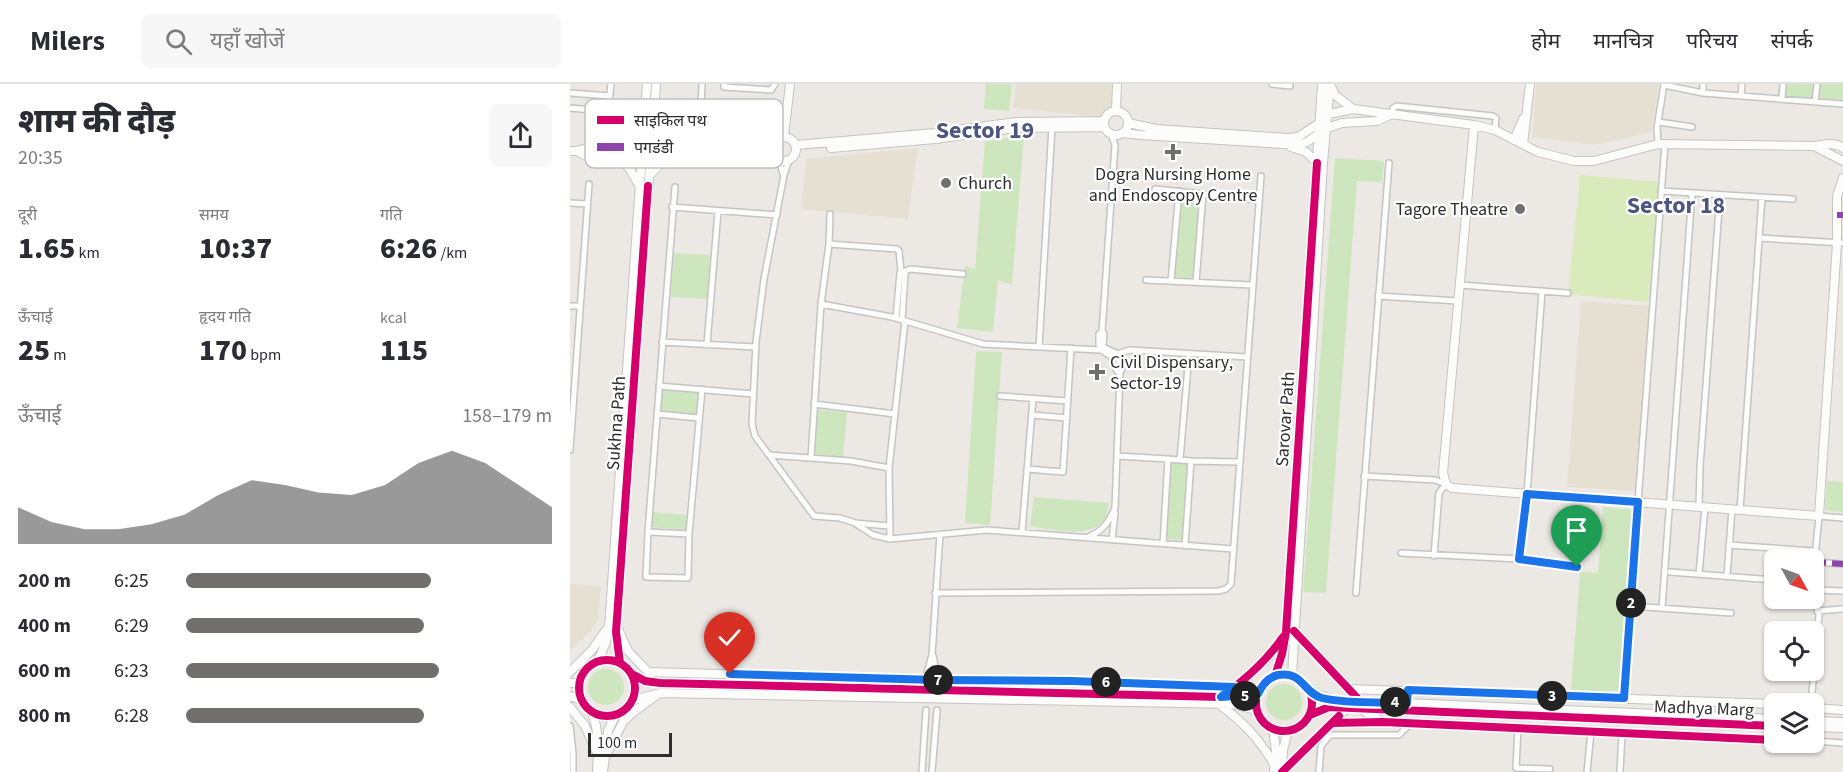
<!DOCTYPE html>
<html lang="hi">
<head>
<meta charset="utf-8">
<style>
  :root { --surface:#fff; --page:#f7f7f7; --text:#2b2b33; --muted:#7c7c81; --line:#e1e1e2; --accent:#706f6e }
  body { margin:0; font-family:"Source Sans 3","Noto Sans Devanagari",sans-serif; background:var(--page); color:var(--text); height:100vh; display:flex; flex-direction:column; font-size:22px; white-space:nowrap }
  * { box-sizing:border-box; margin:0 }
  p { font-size:20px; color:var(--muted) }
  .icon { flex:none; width:33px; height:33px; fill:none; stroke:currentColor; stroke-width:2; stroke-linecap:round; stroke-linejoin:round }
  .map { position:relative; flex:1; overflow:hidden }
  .details { display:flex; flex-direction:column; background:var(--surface); width:570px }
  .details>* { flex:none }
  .needle { width:39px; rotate:130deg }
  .controls { position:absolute; left:1194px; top:465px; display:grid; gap:12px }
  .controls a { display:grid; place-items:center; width:60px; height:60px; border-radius:9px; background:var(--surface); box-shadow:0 2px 4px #0004; font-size:30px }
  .scale { position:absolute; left:18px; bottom:15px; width:84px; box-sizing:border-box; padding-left:6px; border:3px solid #2e2e2e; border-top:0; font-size:16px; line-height:21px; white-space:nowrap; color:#2e2e2e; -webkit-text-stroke:4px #fff; paint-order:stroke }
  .pin { position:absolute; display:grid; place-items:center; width:51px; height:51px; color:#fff; margin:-62px -26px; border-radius:50% 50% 50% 0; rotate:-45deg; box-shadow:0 0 6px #0007 }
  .pin .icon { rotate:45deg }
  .km { position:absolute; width:30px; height:30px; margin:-15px; border-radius:50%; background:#222; color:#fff; font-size:16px; line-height:30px; text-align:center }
  .round { display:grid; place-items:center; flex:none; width:63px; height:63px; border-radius:9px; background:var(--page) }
  .overview { display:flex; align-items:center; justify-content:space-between; height:102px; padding:0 18px }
  h1 { font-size:33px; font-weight:800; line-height:45px }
  .figures { display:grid; grid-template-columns:repeat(3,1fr); gap:9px; height:102px; padding:6px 18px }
  .figures div { display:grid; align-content:center }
  .figures b { font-size:30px; font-weight:800 }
  .figures small { font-size:16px; font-weight:400 }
  .figures p { font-size:16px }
  .chart { height:168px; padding:12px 18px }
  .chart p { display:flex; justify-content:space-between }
  .chart svg { width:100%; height:108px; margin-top:6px; fill:var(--accent); opacity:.7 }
  ul { padding:0 18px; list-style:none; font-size:20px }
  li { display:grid; grid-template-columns:96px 72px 1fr; align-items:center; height:45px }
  li i { height:15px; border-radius:8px; background:var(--accent) }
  header { display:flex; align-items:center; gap:36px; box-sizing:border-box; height:84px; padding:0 30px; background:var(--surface); border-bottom:2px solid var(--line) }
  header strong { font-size:28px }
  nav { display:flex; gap:33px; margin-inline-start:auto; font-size:21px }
  .search { width:420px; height:54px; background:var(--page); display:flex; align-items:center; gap:15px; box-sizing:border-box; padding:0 21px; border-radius:9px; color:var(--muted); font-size:22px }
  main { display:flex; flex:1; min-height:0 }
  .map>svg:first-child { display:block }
  .education { fill:#e6e0d3 }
  .green { fill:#cee6be }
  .pitch { fill:#d9eabb }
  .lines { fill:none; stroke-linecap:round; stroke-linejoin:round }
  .street-casing { stroke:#c5c4c5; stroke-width:8 }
  .secondary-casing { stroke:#c5c4c5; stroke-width:10 }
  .street { stroke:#fcfcfb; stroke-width:5 }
  .secondary { stroke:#fcfcfb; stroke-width:8 }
  .quiet { stroke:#8e44ad; stroke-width:6; stroke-dasharray:12 6; stroke-linecap:butt }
  .cycleway-casing { stroke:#fff; stroke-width:11 }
  .cycleway { stroke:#d6006c; stroke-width:8 }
  .route-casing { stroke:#fff; stroke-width:12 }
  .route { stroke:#1a73e8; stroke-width:8 }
  .poi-dot { fill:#706f6e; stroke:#fff; stroke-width:2 }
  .labels { text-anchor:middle; stroke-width:4.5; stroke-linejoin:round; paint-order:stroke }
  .poi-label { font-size:18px; fill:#2e2e2e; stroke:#fff; text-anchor:start }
  .street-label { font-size:18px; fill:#2e2e2e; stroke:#fff }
  .district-label { font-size:24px; font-weight:bold; fill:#4d5680; stroke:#fff }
  .key { fill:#fff; stroke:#c0c0c0; stroke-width:1.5 }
  .key-label { font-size:16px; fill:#2e2e2e }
</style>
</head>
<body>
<header>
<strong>Milers</strong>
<div class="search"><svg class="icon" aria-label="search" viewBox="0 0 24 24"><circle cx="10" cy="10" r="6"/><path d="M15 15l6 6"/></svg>यहाँ खोजें</div>
<nav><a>होम</a><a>मानचित्र</a><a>परिचय</a><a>संपर्क</a></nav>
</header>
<main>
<section class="details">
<div class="overview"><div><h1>शाम की दौड़</h1><p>20:35</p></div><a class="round"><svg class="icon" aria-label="share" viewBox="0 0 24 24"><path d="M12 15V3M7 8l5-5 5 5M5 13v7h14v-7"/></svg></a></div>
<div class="figures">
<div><p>दूरी</p><b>1.65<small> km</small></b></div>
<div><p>समय</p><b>10:37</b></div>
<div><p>गति</p><b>6:26<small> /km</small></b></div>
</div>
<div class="figures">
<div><p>ऊँचाई</p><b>25<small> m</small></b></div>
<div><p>हृदय गति</p><b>170<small> bpm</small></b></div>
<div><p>kcal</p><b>115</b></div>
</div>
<div class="chart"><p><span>ऊँचाई</span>158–179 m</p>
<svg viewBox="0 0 160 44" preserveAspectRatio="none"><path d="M0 44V29L10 35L20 38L30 38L40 36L50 32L60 24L70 18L80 20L90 23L100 24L110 20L120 11L130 6L140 11L150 20L160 29V44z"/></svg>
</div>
<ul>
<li><b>200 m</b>6:25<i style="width:67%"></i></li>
<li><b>400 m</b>6:29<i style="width:65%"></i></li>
<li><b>600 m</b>6:23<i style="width:69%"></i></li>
<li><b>800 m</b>6:28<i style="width:65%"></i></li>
</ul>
</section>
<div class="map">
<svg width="1273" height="688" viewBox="0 0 1273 688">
  <rect width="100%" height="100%" fill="#ece8e4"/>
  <path class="education" d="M446,0H542L541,25L533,33L443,24Z
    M966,0H1089L1081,48L1025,61L962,53Z
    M348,64L338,135L231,125L236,75Z
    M1011,217L1079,222L1065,407L997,403Z
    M0,500L31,502L28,537L19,549L0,567Z"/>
  <path class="green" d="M416,0H442L439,27L414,25Z
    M1216,0H1273V16L1215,12Z
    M454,51L442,201L428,196L423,248L387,244L395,182L405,185L415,57Z
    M765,74L814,77L812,98L787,97L756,509L733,508Z
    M611,112L630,114L624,195L605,194Z
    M104,169L140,171L137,215L100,213Z
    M406,267L432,268L420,441L395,439Z
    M91,304L129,308L127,331L89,328Z
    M248,326L277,328L273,373L244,370Z
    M601,378L617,379L612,456L596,455Z
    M1257,397L1273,398V428L1255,426Z
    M464,413L539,419C538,423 538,429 536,433C522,457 481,445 460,442Z
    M1033,423L1063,426L1048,609L1001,606L1010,488L1028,489Z
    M82,428L118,431L117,446L81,443Z
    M18 603a18 18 0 1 1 36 0a18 18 0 1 1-36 0Z
    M696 618a18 18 0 1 1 36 0a18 18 0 1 1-36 0Z"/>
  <path class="pitch" d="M1010,91L1090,98L1078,218L998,210Z"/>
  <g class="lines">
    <g class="street-casing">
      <path id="street" d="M154,0V3L201,6L205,0
        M702,0L720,2
        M1094,1L1133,9L1273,20
        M0,9L40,12
        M1133,9V0
        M1171,12L1172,0
        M1212,15L1213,0
        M1245,18L1247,0
        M100,19L218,28
        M131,21L132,0
        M0,24L33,27L39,18L41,0
        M822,30L823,24L827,22L923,32L926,34L925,46
        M1089,38L1122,43
        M1088,60L1087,44L1094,0
        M209,76L213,90
        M219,76L214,91L194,195L186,258L182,340L185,352L244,432L270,434L283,438L303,451L320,455L417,446L663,465
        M105,103L78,448L76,493L118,494L119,450L132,305
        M585,105L689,116
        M1091,107L1223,115
        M0,119L17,120
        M102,123L207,131
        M1189,154L1273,159
        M259,160L327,165L329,167L331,188
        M333,188L340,185L393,190
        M576,196L682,201
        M601,197L609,107
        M626,198L633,110
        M890,201L998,209
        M808,212L888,217
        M251,220L322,233L413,260L531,266L535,264L546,269L552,285L550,289L545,424C539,438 533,447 518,453
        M0,222H10
        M326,234L330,189L333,188L335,190L332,236
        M92,258L185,263
        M137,261L148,127
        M531,262L529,261V250L532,247L545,61L541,50
        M469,263L482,43
        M530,264L533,261L534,250L532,247
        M531,266L541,272L547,287L550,289
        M541,272L560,266L677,273
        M89,302L183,310
        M430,312L498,317
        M244,320L325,330
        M87,330L129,334
        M462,331L497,334
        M0,366L19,100
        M199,371L281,377L319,384
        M547,372L598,375
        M241,374L251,220L259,160L260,130
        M610,376L619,270
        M621,377L669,378
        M457,385L493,388L501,264
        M794,392L865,396L876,400L869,409L864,472
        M1068,418L1095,60
        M1129,423L1130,383L1150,111
        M1170,426L1192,113
        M285,439L319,442
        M78,448L119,450
        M452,448L463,314
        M320,455L319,384L335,237
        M542,456L545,429
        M593,460L598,375L621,377L615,462
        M1159,461L1245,467
        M831,469L949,475L1007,483
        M949,475L957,410L972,207
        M1244,478L1273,480
        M1244,484L1249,432L1273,434
        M1100,488L1204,496
        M1129,490L1135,423
        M1157,492L1162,425
        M1244,506L1273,507
        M365,509L648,507L656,505L661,500L691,92
        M786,509L819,79
        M1061,522L1161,529
        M1092,524L1122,109
        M1247,527L1273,525
        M363,572L366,586L371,596
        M355,596L362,571L370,450
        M1241,620L1249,531L1244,514
        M763,639L813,638L1204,656
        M0,642L3,669V688
        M948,644L946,684L980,685
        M1244,657L1273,659
        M352,688L356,626
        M362,688L367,626
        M749,688L751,662L760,651H829L840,640
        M1017,688L1021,648
        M1050,688L1052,649"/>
    </g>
    <g class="secondary-casing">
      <path id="secondary" d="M761,2L765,11L783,25
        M534 39a12 12 0 1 1 24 0a12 12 0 1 1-24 0Z
        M546,27L547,0
        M558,39L586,45L718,54L728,53L748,40L759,30L783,25L904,41L925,46L968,68L1004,77H1024L1088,60L1245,62C1254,60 1265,58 1273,64
        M904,41L873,389L876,400L882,404L1249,432L1267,159V112L1273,94
        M553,49L571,51L729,61L737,58L757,44L772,39L807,37L820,31
        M214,52L220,0
        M202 65a12 12 0 1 1 24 0a12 12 0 1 1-24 0Z
        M944,56L953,35
        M953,60L960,0
        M55,61L67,54L72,42
        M226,61L365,49L446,38L534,37
        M721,63L736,68L747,79
        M1246,63L1273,77
        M261,64L365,55L445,44L534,43
        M0,67H7L17,64L73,62L128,66L139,72
        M7,67L16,72L80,73L127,78L139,72L171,70L177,73L204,71
        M171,70L177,65L202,63
        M46,73L59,84L69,101
        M80,91L89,81L102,76
        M49,547L58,567L80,590
        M724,547L790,617
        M9 604a28 28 0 1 1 56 0a28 28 0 1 1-56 0Z
        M28,577L36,558L39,543L77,0
        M50,579L46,548L86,0
        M0,588L22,566L36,546
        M78,588L355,596L502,597L664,603
        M62,590L75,597L90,599L651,613L688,610
        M686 619a28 28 0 1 1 56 0a28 28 0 1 1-56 0Z
        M705,592L712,570L716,548L752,0
        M722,592L753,79L760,0
        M0,599H10
        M662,605L700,572L714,552
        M778,605L1204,620
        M741,609L767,616L1204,635
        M0,612L12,616
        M1054,614L1068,418
        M62,616L91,609L662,620L687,626
        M649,620C674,639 689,654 705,682
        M0,623L15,642L26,667
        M1244,624L1273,626
        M791,625L813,638
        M21,627C30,646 28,667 27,688
        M740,631L759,623L1204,642
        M1244,637L1273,638
        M1244,643L1273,644
        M703,644L706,667L704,688
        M34,675L53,638L62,629L87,611
        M33,688L38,647L46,630
        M712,688L777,624
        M712,688L713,666L718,646"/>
    </g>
    <use href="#street" class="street"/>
    <use href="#secondary" class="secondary"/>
    <path class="quiet" d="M1267,131H1273
      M1244,478L1273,480"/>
    <g class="cycleway-casing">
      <path id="cycleway" d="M724,547L790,617
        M9 604a28 28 0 1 1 56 0a28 28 0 1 1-56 0Z
        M50,579L46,548L78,102
        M62,590L75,597L90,599L651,613L688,610
        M686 619a28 28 0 1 1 56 0a28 28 0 1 1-56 0Z
        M705,592L712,570L716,548L747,79
        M651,613C675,596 696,578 713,553
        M740,631L759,623L1204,642
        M762,639L813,638L1204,656
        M712,688L769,632"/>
    </g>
    <use href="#cycleway" class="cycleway"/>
  </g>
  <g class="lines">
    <g class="route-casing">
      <path id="route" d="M160,590L366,596L502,597L664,603L651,613L688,610C692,601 699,593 708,591C733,587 733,609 752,614C775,620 813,618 837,619L838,606L1054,614L1068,418L957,410L949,475L1007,483"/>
    </g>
    <use href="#route" class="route"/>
  </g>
  <g class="poi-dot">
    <path d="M600 59h6v6h6v6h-6v6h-6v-6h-6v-6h6z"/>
    <circle cx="376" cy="99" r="6"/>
    <circle cx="950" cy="125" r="6"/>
    <path d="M524 279h6v6h6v6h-6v6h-6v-6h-6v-6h6z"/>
  </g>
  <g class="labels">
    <g class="poi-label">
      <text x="603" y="96" text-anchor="middle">Dogra Nursing Home<tspan x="603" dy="21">and Endoscopy Centre</tspan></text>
      <text x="388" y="105">Church</text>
      <text x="938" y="131" text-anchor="end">Tagore Theatre</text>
      <text x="540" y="284">Civil Dispensary,<tspan x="540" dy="21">Sector-19</tspan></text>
    </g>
    <g class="street-label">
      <text transform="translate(715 335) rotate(-86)" y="6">Sarovar Path</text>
      <text transform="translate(46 339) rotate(-86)" y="6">Sukhna Path</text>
      <text transform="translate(1134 624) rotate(2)" y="6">Madhya Marg</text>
    </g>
    <g class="district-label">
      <text x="415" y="54">Sector 19</text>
      <text x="1106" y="129">Sector 18</text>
    </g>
  </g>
  <rect x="15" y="15" width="198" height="69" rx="9" class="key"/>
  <rect x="27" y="32" width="27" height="8" fill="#d6006c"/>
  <rect x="27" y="59" width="27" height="8" fill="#8e44ad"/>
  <g class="key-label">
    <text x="64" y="42">साइकिल पथ</text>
    <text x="64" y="69">पगडंडी</text>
  </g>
</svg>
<div class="controls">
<a><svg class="needle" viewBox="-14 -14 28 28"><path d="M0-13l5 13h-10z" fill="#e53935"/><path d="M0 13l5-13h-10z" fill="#7c7c81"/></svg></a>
<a><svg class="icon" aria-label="locate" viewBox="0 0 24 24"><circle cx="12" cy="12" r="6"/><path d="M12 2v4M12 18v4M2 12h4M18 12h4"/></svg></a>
<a><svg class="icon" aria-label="layers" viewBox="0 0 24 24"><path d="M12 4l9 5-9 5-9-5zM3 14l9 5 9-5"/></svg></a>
</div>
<div class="scale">100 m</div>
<div class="pin" style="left:1007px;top:483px;background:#1e9e55"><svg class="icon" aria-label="arrive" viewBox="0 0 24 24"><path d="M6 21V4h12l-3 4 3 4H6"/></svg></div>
<div class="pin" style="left:160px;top:590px;background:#d93025"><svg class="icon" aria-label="check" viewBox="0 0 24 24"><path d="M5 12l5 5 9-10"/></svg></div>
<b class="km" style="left:1061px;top:519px">2</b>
<b class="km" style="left:982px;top:612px">3</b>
<b class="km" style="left:825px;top:618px">4</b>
<b class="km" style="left:675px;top:612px">5</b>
<b class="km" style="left:536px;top:598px">6</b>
<b class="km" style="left:368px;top:596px">7</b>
</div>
</main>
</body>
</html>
